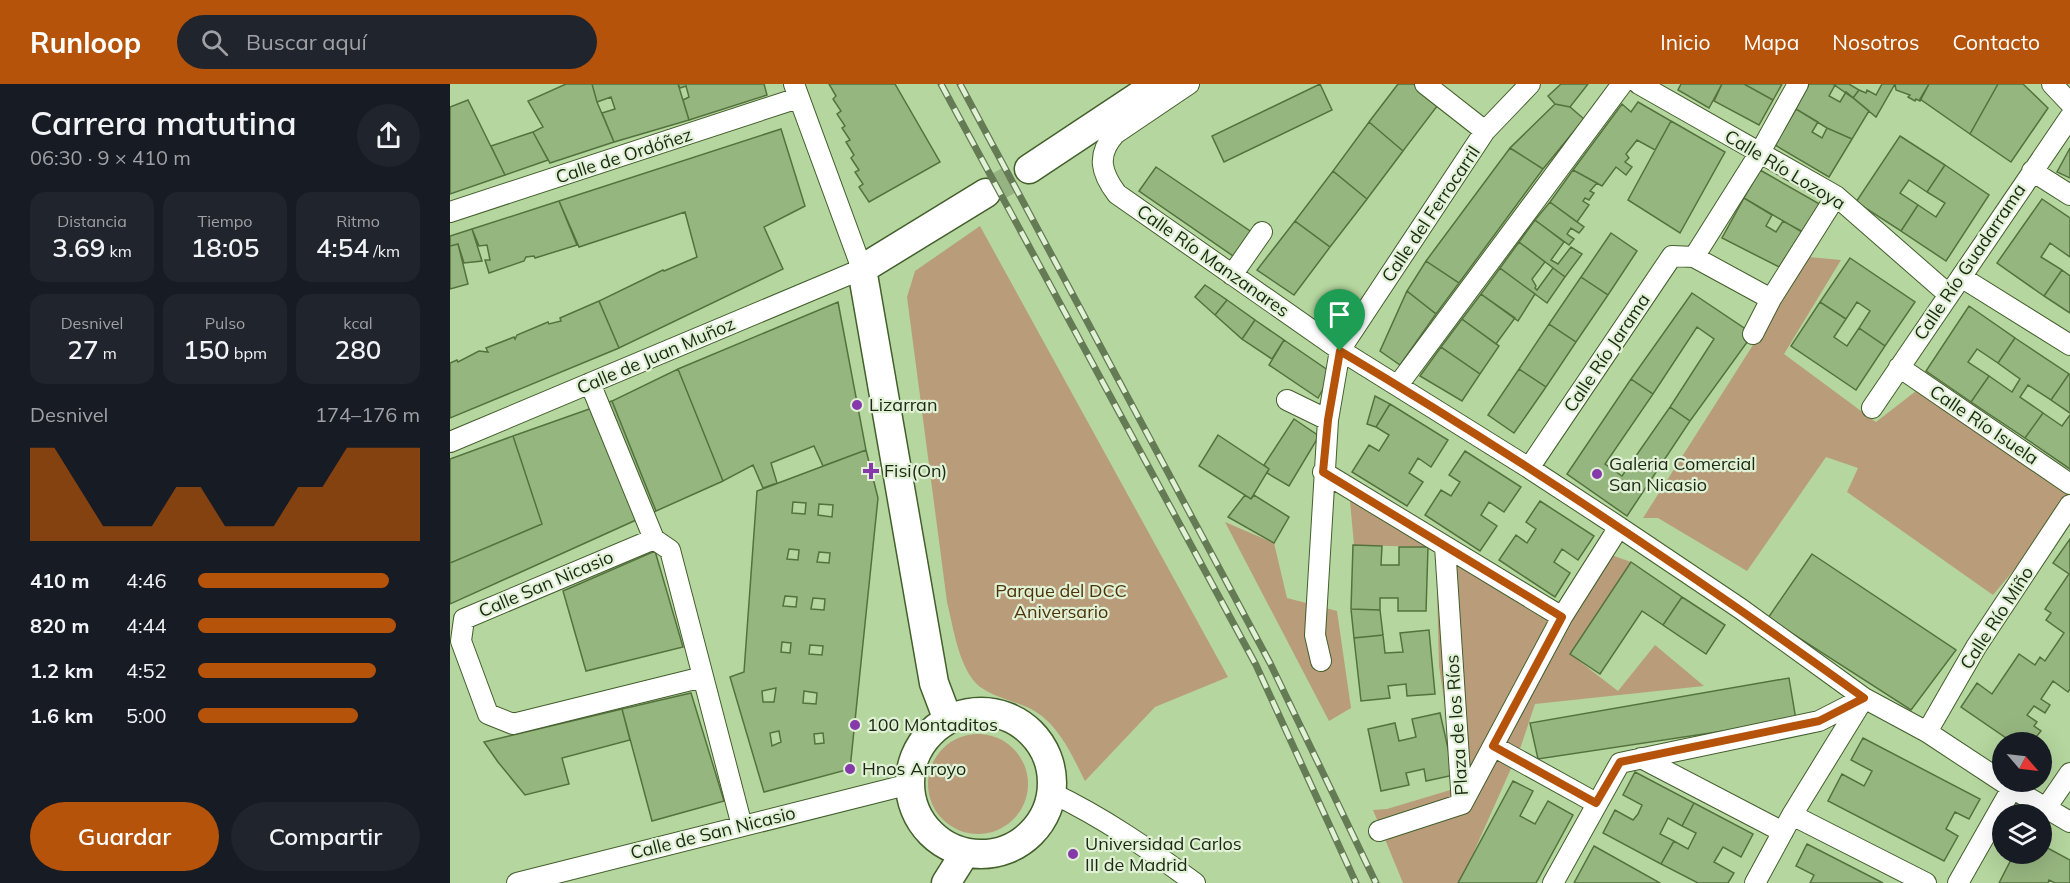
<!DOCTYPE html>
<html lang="es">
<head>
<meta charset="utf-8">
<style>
  :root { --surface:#171b24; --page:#20242c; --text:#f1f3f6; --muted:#9ea1a6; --accent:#b45309 }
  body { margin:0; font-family:Mulish,sans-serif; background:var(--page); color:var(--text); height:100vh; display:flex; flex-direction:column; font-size:22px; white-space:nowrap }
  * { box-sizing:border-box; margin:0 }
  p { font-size:20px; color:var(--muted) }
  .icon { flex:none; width:33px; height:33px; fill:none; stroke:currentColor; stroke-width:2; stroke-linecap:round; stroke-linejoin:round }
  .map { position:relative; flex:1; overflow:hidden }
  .drawer { display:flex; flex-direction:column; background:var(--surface); width:450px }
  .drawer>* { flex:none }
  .needle { width:39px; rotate:118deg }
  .controls { position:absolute; left:1542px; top:648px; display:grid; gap:12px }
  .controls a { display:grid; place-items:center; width:60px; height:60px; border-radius:50%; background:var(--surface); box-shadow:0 6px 24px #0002; font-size:30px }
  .pin { position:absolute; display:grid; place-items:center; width:51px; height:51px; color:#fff; margin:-62px -26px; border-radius:50% 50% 50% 0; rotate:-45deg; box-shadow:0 0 6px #0007 }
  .pin .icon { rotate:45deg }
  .round { display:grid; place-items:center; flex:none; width:63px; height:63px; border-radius:32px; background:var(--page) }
  .head { display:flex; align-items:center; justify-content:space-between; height:102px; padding:0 30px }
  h1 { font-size:33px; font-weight:600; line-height:45px }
  .stats { display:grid; grid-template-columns:repeat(3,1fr); gap:9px; height:102px; padding:6px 30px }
  .stats div { display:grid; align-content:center; border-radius:15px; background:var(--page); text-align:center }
  .stats b { font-size:26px; font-weight:600 }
  .stats small { font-size:16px; font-weight:400 }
  .stats p { font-size:16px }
  .chart { height:168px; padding:12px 30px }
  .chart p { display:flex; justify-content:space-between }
  .chart svg { width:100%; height:108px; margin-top:6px; fill:var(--accent); opacity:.7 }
  .action { display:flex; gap:12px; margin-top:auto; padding:12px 30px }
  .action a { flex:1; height:69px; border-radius:36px; background:var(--accent); color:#fff; font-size:24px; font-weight:600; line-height:69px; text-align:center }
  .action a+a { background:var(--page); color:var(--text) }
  ul { padding:0 30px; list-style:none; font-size:20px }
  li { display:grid; grid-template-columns:96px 72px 1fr; align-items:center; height:45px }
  li i { height:15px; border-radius:8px; background:var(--accent) }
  header { display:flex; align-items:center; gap:36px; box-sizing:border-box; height:84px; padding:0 30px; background:var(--accent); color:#fff }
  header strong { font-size:28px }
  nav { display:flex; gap:33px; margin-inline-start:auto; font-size:21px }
  .search { width:420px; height:54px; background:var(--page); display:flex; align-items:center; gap:15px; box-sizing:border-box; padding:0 21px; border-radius:33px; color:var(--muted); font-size:22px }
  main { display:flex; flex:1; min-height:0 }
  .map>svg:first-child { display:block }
  .green { fill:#b99d7a }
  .building { fill:#96b67f; stroke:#54723e; stroke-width:1.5; fill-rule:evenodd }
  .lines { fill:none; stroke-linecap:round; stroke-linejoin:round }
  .secondary-tunnel { stroke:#96b382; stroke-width:28; stroke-dasharray:28 14; stroke-linecap:butt }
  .street-casing { stroke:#435f2c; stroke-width:22 }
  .secondary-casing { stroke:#435f2c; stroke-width:31 }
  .street { stroke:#fff; stroke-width:20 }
  .secondary { stroke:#fff; stroke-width:28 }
  .rail-casing { stroke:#647b55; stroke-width:7 }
  .rail { stroke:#e0f1d5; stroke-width:4.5; stroke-dasharray:14; stroke-linecap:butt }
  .route-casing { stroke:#fff; stroke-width:12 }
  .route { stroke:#b45309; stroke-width:8 }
  .poi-dot { fill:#8639aa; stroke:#e0f1d5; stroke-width:2 }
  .labels { text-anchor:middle; stroke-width:4.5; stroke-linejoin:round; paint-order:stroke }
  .street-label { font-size:18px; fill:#1b2812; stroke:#e0f1d5 }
  .poi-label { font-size:18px; fill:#1b2812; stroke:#e0f1d5; text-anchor:start }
  .park-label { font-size:18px; fill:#4e3308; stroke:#e0f1d5 }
</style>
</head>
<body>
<header>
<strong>Runloop</strong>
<div class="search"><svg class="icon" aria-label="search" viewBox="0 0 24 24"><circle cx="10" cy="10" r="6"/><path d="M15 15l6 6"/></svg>Buscar aquí</div>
<nav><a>Inicio</a><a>Mapa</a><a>Nosotros</a><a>Contacto</a></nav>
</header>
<main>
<section class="drawer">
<div class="head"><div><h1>Carrera matutina</h1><p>06:30 · 9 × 410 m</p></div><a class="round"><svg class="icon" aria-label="share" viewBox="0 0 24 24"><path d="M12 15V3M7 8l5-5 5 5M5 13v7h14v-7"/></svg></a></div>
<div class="stats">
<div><p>Distancia</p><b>3.69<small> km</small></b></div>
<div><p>Tiempo</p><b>18:05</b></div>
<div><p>Ritmo</p><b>4:54<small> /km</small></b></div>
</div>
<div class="stats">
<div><p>Desnivel</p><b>27<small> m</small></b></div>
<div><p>Pulso</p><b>150<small> bpm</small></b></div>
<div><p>kcal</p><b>280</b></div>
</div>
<div class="chart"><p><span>Desnivel</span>174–176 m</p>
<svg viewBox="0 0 160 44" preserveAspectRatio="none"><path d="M0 44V6L10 6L20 22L30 38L40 38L50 38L60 22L70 22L80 38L90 38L100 38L110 22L120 22L130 6L140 6L150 6L160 6V44z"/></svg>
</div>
<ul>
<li><b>410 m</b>4:46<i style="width:86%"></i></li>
<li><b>820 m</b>4:44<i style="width:89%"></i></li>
<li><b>1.2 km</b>4:52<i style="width:80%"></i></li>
<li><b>1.6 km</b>5:00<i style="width:72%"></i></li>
</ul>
<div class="action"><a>Guardar</a><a>Compartir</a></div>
</section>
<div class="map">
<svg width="1620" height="799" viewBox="0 0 1620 799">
  <rect width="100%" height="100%" fill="#b5d69e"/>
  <path class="green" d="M530,142L778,593L705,623L635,697C622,671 608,639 581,625C561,615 533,612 521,593C507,572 503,542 497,518L457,213L465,187Z
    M1359,173L1391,176L1334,270L1426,338L1475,300L1620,400V419L1543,511L1397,408L1408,384L1376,373L1297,487L1208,434H1193Z
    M898,395L1112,533L1153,468L1181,478L1120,570L1168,607L1205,561L1254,602L1085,620L1071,662L1010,799H953L923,726L937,725L1007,704L989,582L986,466L977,463L904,461Z
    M775,438L824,459L837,514L887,527L901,624L879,637Z
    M478 700a50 50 0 1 1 100 0a50 50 0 1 1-100 0Z"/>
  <path class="building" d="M116,0H142L147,18L164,58L100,79L83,48L93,43L78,17Z
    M142,0H228L239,36L164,58L152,29L165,25L161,13L147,18Z
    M228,0H314L317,11L239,36L233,16L239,13L236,2L230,4Z
    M379,0H445L490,78L419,118L409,103L413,100L405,88L409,86L401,74L404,71L396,58L400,56L392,44L395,42L387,30L391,27L383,15L386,12Z
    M870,0L882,26L774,78L762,52Z
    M948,0H968L991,17L953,67L919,38Z
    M1111,0H1138L1120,23L1105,20L1098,12Z
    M1231,0H1272L1259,24L1228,6Z
    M1272,0H1294L1323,16L1309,41L1264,17Z
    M1294,0H1332L1323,16Z
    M1359,0H1383L1385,1L1379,12L1390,18L1396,8L1419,27L1402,55L1377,44L1346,25Z
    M1383,0H1399L1409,6L1403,14Z
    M1432,0H1445L1426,33L1403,14L1409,6L1416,9L1417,6L1426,11Z
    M1445,0H1479L1470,17L1466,15L1465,17L1458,13L1460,11L1446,6Z
    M1479,0H1548L1520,50L1470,15Z
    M1548,0H1573L1598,24L1561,78L1520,50Z
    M18,16L55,91L0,110V23Z
    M1188,18L1221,37L1205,66L1187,56L1176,70L1179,74L1175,78L1182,83L1176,91L1166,83L1152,102L1123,86L1172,20L1181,28Z
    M1105,20L1120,23L1134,35L1093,85L1060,64Z
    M1346,25L1368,38L1362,48L1372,54L1377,44L1402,55L1379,93L1325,61Z
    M1221,37L1275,68L1230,149L1178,116Z
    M919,38L953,67L917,115L883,87Z
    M331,45L355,122L314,143L333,185L169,264L149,217L213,186L214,187L247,173L235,128L129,163L109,117Z
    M83,48L98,76L55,91L41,62Z
    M1450,52L1495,81L1477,108L1459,96L1450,109L1468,121L1451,147L1406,118Z
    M1060,64L1093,85L1009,199L976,177Z
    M1620,64V94L1607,88Z
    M1495,81L1539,111L1496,177L1451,147L1468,121L1486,133L1495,119L1477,108Z
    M706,83L803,149L786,174L689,107Z
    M1123,86L1147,99L1140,107L1144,109L1139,116L1135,114L1133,117L1139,121L1127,138L1100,118Z
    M1310,86L1373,122L1357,151L1294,114Z
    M883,87L917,115L880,163L845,137Z
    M1294,114L1322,131L1316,142L1326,148L1333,137L1355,149L1335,186L1272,154Z
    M1592,115L1620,134V173L1600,159L1591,173L1612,186L1594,212L1547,179Z
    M109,117L127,161L85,174L84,172L76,173L74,177L39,189L35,176H40L37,161L29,162L22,145Z
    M1100,118L1134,143L1129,149L1121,144L1117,150L1124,155L1119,161L1085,136Z
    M1085,136L1114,158L1101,176L1108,180L1121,163L1132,170L1115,193L1069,158Z
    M845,137L880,163L844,211L807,186Z
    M22,145L32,177L14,179L8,160L0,162V152Z
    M1161,149L1187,167L1158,211L1131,193Z
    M1069,158L1095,178L1082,195L1086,202L1085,204L1087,206L1103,184L1115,193L1097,219L1050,184Z
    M8,160L18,200L0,205V162Z
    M1400,174L1465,218L1435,262L1409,244L1420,227L1407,218L1396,235L1370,218Z
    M976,177L1009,199L986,230L957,207Z
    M1050,184L1085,210L1068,237L1031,210Z
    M1612,186L1620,192V229L1594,212Z
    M1131,193L1158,211L1126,258L1099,240Z
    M755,201L777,216L765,231L745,213Z
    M957,207L986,230L950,281L930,267Z
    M1242,209L1303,250L1240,337L1220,323L1264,255L1247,243L1203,310L1181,295Z
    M1031,210L1065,234L1046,260L1012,235Z
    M777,216L805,236L792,255L765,231Z
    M149,217L169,264L0,334V279L7,276L8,278L29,267L38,268L36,264L64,253L65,255L67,251L98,238L99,240L111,237L110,234Z
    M388,218L416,366L373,382L364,362L321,379L327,399L313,404L303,381L273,397L228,285Z
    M1370,218L1396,235L1384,253L1397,262L1409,244L1435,262L1406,306L1341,262Z
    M1519,222L1565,254L1548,279L1527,265L1518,278L1539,292L1521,318L1476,287Z
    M1012,235L1049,262L1030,290L991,263Z
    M805,236L834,256L822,275L792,255Z
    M1099,240L1126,258L1096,303L1069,285Z
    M1565,254L1619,290L1601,316L1578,301L1570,313L1593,329L1575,354L1521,318L1539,292L1562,308L1570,295L1548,279Z
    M834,256L882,289L868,314L819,281Z
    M991,263L1030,290L1012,317L970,292Z
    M228,285L273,397L206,427L162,317Z
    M1069,285L1096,303L1064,349L1038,331Z
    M1619,290L1620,291V329L1601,316Z
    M1181,295L1203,310L1155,380L1172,392L1220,323L1240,337L1177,432L1117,390Z
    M925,312L940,320L926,343L917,340Z
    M162,317L206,427L0,520V479L92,440L63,352Z
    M940,320L998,356L981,383L968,374L959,389L973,398L957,422L902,388L919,361L929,367L939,351L926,343Z
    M1593,329L1612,342L1620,331V385L1575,354Z
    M844,335L869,352L839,402L817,389L819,385L814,381Z
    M768,351L819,385L801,415L749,382Z
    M63,352L92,440L0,479V375Z
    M416,366L428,414L400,685L314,708L280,593L294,588L307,407ZM343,418L356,419L355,430L342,429ZM369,420L383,421L382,433L368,431ZM339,465L349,466L348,476L337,475ZM369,468L380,469L379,479L367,478ZM335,512L347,513L346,523L333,522ZM363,514L375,515L374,526L361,525ZM332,558L341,559L340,569L331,568ZM360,561L373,562L372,571L359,570ZM326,604L324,618H313L312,607ZM354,607L367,609L366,620L353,619ZM329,647L331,658L322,662L320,649ZM373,649L374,659L365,660L364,650Z
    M1015,367L1071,403L1054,428L1039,418L1031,431L1047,442L1030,467L975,431L991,406L1001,412L1010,398L999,391Z
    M795,411L801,415L804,411L839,433L824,459L778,433Z
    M1090,417L1144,452L1128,476L1112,465L1104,478L1120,489L1105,513L1049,476L1066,451L1077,459L1086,445L1076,438Z
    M1620,455V605L1618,608L1603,597L1591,615L1600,621L1595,629L1584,622L1577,631L1587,638L1584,642L1591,647L1582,658H1562L1511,623L1527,599L1542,610L1569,570L1585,581L1590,573L1595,577L1614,549L1596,536L1601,529L1595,525L1619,490L1603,479Z
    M903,461L932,462L931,481H949V463H978L976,527H948V514H930V526L901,525Z
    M205,467L233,563L136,587L113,507Z
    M1362,470L1506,566L1461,626L1318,534Z
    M1181,478L1232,513L1213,541L1192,527L1150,590L1120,570Z
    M1232,513L1275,541L1256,570L1213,541Z
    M901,525L930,526L933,551L904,554Z
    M979,546L985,610L957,612L956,600L938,602L940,614L911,617L904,554L933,551L935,569L953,568L950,549Z
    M1339,594L1346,636L1088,675L1080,639Z
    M241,609L274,717L202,737L172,625Z
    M172,625L180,656L112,674L119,700L75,711L48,678L34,658Z
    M990,629L1004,691L976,697L974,685L956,689L959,701L931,707L918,645L945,639L949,657L966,653L962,635Z
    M1413,654L1530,715L1519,735L1505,728L1496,745L1508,752L1494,777L1378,717L1392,690L1414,702L1422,687L1401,676Z
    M1185,688L1244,719L1232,742L1218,734L1210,750L1224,757L1211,780L1153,749L1165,726L1183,736L1188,730L1192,721L1173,711Z
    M1063,697L1083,707L1070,732L1085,740L1098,717L1123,731L1086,799H1008Z
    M1244,719L1303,750L1291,773L1273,763L1264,778L1284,789L1278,799H1248L1211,780L1224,757L1238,765L1246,749L1232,742Z
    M1357,760L1433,799H1360L1364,791L1346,782Z
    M1592,761L1620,776V799H1605L1599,796L1598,799H1549L1564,770H1592Z
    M1144,762L1210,799H1124Z"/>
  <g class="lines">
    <path class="secondary-tunnel" d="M536,109L579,85"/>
    <g class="street-casing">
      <path id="street" d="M739,0L665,50C646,71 651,89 667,110L890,266L1079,384L1169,443L1291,525L1414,614L1477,648L1562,704L1620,738
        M975,0L1035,47
        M1189,0L1386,112L1498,210
        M1602,0L1620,19
        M1582,87L1620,111
        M0,128L348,14
        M1244,173L1309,70L1348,0
        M782,191L812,148
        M1511,193L1620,261
        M1303,250L1321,215L1386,112
        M1449,283L1620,400
        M140,299L204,455
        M948,301L1172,0
        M837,316L878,336
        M1422,324L1620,33
        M0,358L412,185L344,0
        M1079,384L1222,172L1244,173L1321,215
        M873,388L1112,533
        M995,462L1012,720L1112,533L1169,443
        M871,577L865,551L878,336L890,266L1035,47L1080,0
        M253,593L63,640L38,630L11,557L14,535L204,455L220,466L292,742
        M1477,648L1526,563L1620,421
        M1043,662L1146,719
        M1191,674L1333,748
        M602,709C654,734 699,765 745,799
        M1596,724L1620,689
        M1342,731L1476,799
        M929,747L1012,720
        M67,799L460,700
        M1103,799L1170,679L1369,637L1414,614
        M1305,799L1342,731L1414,614
        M1508,799L1562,704"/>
    </g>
    <g class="secondary-casing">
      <path id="secondary" d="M579,85L707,0
        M460 699a71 71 0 1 1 142 0a71 71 0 1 1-142 0Z
        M498,636L484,599L412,185L536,109
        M496,799L515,769"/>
    </g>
    <use href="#street" class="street"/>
    <use href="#secondary" class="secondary"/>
    <g class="rail-casing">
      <path id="rail" d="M491,0L806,581L906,799
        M510,0L820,579L926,799"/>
    </g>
    <use href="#rail" class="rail"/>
  </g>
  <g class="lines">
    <g class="route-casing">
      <path id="route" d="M890,267C1070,374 1244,491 1414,614L1369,637L1170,678L1146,719L1043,662L1112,533L873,388L878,336Z"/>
    </g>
    <use href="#route" class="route"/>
  </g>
  <g class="poi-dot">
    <circle cx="407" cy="321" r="6"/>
    <path d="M418 378h6v6h6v6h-6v6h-6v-6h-6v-6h6z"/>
    <circle cx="1147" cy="390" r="6"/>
    <circle cx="405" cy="641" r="6"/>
    <circle cx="400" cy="685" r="6"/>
    <circle cx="623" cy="770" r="6"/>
  </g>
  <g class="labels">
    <g class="street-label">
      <text transform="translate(174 72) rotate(-18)" y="6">Calle de Ordóñez</text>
      <text transform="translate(1335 86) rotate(31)" y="6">Calle Río Lozoya</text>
      <text transform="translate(981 130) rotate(-56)" y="6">Calle del Ferrocarril</text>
      <text transform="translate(763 177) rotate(35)" y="6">Calle Río Manzanares</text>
      <text transform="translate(1520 178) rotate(-56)" y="6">Calle Río Guadarrama</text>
      <text transform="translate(1157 269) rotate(-56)" y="6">Calle Río Jarama</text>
      <text transform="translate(206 272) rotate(-23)" y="6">Calle de Juan Muñoz</text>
      <text transform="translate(1534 341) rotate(34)" y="6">Calle Río Isuela</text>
      <text transform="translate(96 500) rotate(-23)" y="6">Calle San Nicasio</text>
      <text transform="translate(1547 534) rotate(-57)" y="6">Calle Río Miño</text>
      <text transform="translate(1007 641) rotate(-94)" y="6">Plaza de los Ríos</text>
      <text transform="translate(263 749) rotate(-14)" y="6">Calle de San Nicasio</text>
    </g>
    <g class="poi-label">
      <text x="419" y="327">Lizarran</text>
      <text x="1159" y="386">Galeria Comercial<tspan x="1159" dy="21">San Nicasio</tspan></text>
      <text x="434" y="393">Fisi(On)</text>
      <text x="417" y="647">100 Montaditos</text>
      <text x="412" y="691">Hnos Arroyo</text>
      <text x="635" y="766">Universidad Carlos<tspan x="635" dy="21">III de Madrid</tspan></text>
    </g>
    <g class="park-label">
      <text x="611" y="513">Parque del DCC<tspan x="611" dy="21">Aniversario</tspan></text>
    </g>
  </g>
</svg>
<div class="controls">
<a><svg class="needle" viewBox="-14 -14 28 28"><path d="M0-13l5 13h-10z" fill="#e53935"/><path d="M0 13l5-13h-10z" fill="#9ea1a6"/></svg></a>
<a><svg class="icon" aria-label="layers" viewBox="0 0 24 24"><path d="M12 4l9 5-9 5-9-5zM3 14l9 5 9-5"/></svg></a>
</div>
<div class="pin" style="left:890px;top:267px;background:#1e9e55"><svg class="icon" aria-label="arrive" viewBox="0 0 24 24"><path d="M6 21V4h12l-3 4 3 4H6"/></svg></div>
</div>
</main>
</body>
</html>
